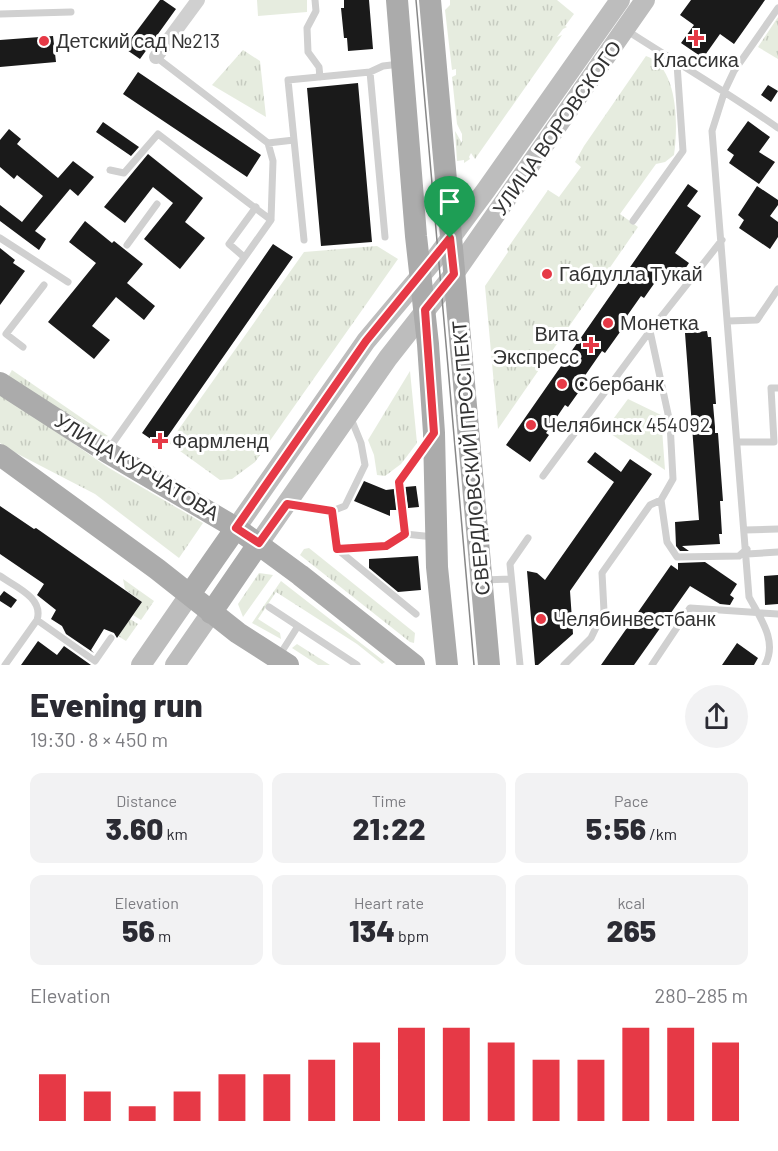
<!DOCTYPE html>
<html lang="en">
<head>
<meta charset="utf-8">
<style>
  :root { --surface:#fff; --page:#f2f2f3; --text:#2b2b33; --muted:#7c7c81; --accent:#e63946 }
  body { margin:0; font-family:Barlow,sans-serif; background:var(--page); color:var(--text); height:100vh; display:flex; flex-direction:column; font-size:22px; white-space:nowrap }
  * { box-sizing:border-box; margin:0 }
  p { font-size:20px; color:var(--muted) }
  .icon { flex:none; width:33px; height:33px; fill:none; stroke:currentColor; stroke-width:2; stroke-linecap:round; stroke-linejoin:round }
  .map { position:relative; height:665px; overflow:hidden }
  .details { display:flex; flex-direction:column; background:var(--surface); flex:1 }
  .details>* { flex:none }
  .pin { position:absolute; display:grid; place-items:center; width:51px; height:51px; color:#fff; margin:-62px -26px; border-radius:50% 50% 50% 0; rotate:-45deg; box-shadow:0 0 6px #0007 }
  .pin .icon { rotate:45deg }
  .round { display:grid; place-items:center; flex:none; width:63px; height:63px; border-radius:32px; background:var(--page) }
  .overview { display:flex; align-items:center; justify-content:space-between; height:102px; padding:0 30px }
  h1 { font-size:33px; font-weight:800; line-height:45px }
  .metrics { display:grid; grid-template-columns:repeat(3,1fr); gap:9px; height:102px; padding:6px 30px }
  .metrics div { display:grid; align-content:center; border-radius:12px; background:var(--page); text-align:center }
  .metrics b { font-size:30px; font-weight:800 }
  .metrics small { font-size:16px; font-weight:400 }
  .metrics p { font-size:16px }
  .chart { height:168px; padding:12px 30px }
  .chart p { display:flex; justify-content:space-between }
  .chart svg { width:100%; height:108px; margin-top:6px; stroke:var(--accent); stroke-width:6 }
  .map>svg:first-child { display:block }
  .grass { fill:url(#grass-tufts) }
  .pitch { fill:#e6ecdf }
  .building { fill:#1a1a1a }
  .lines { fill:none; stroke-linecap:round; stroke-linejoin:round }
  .lane { stroke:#d0d0d0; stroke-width:7 }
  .street { stroke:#d0d0d0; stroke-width:14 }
  .secondary { stroke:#bdbdbd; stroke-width:20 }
  .primary { stroke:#ababab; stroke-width:22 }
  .tram { stroke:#888; stroke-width:1.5 }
  .route-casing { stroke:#fff; stroke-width:12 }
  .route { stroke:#e63946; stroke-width:8 }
  .poi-dot { fill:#e63946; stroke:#fff; stroke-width:2 }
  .labels { text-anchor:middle; stroke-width:6; stroke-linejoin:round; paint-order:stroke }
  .poi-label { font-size:20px; fill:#333; stroke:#fff; text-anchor:start }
  .street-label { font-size:20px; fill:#333; stroke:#fff }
</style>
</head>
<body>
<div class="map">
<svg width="778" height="665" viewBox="0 0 778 665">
  <defs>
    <pattern id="grass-tufts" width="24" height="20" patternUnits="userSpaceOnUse" patternTransform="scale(1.5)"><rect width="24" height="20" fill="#e6ecdf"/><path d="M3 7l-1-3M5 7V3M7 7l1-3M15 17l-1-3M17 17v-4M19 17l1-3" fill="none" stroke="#c6cbc0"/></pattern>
  </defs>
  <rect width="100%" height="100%" fill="#fff"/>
  <path class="grass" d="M450,0H557L574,14L565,26L567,27L563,29L557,37L562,35L475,159L471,153L469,157L470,159L464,163V160L457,161L455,131L462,143V134L457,124L452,77L456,75V69L452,70L445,10L450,5Z
    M778,17V59L758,47Z
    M243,50L260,61L266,117L212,85Z
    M646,56C679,67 678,127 674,155L665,162L656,164L620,214L638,227L498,429L485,286L508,252L507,249L548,190L559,197L581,167L575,162L584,146Z
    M377,246L398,259L255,462L232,479L220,480L169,443L304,252Z
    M12,370L108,436L104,437L8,377Z
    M410,371L417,443L401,464L385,476L377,475L374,455L368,440Z
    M0,393L109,468L203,523L179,558L95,494L14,452L0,443Z
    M628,399L661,415L665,470L605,430Z
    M309,548L415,633L414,643L410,642L300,555L304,549Z
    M259,573L273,575L243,617L238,604Z
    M123,579L154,601L141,620L133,615L142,602L125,589Z
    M281,581L385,662L382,664L357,644L276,592L258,619L280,633L281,639L252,623Z
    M130,619L138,624L126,641L118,636Z
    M297,644L330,665H318L292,648Z"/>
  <path class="pitch" d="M257,0H307V12L258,16Z"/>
  <path class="building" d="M160,0H163L176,9L140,59L124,48Z
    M344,0H369L373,49L348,51L347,38H344L341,8H344Z
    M691,0H765L734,44L720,34L703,58L681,43L694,25L680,15Z
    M53,36L56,62L0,67V40Z
    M138,72L261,155L247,177L123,94Z
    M358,83L372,242L321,246L307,88Z
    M768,85L778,91L771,102L761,95Z
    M748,121L770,137L759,152L775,162L759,184L729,163L734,155L727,150Z
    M103,122L139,147L131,156L96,132Z
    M9,129L21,139L17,144L58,178L73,161L94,177L78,196L70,189L35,231L46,239L39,250L0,221V205L22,222L43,196L17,175L14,179L0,167V140Z
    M148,154L203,198L185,222L205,238L180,269L144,239L173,203L153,187L125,223L104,207Z
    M688,184L698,191L687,206L701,216L675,253L689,263L677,281L663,271L644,298L641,296L622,323L625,325L605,353L602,351L584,377L587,380L578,393L568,407L565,405L546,433L549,435L530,462L506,445Z
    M757,186L778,200V205L770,216L778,222V237L770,249L739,228L744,220L738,215Z
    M85,221L112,243L114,241L143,264L127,283L155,306L144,320L116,297L92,326L110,340L94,359L48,322L96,263L69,242Z
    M273,244L293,257L161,446L142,433Z
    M0,248L15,260L13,263L25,271L0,305Z
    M707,331L708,337H711L716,404H713L715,427V433H718L720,461L723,501H720L722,534H719L720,544L682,546L689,551H680L676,546L675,522L699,520L685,333Z
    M595,452L621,472L630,459L652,474L570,591L573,634L538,665H535L527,571L537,573L545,580L614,482L587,462Z
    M364,481L386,490L394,489L397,510H390V516L354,501Z
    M416,486L419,507L408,508L405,487Z
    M0,506L34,529L36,528L142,602L117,638L114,633L104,629L91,650L94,653L66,634L62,626L51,619L56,610L37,595L44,584L0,554Z
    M418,556L421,590L398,592L369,568V559Z
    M705,562L737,584L730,595L734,598L730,605L720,604L690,586L634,665H601L671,565L678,570V563Z
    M778,575V604L765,605L764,576Z
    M4,591L17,600L11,608L0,601V596Z
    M38,641L57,655L64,646L91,665H21Z
    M737,643L758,658L754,665H722Z"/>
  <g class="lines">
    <path class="lane" d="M315,0L316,11L307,28L308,52L319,67L320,77
      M0,14L71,12
      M626,30C677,63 729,93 778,128
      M370,72L385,237
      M268,143L294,140
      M110,170L124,173L158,134L271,220
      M633,221L683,151L677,64
      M0,238L68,282
      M304,240L288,80L370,72L383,66L400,64
      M127,245L157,204
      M244,257L229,244L256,207
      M728,321L757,320L778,289
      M650,331L670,423L673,479L661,500L667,542L677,557L739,556L747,549
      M23,347L6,334L44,285
      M427,442L399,482L405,534L434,537
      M738,442H774L771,388H778
      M108,450L271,220L273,161L268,143L156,57
      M543,476L650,331L722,240
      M290,505L332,511L345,506L365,465L361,443L350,416
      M332,511L337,549L416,614
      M745,530L778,529
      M337,549L386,547L405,534
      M747,554L778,552
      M0,576C16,587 44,598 37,620L5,665
      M484,580L511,579
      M269,607L357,665
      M37,620L95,661L111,638
      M279,656L298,626
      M520,665L510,564L528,538
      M564,665L591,638L604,611L602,573L650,505L661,500
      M652,665L690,608L778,614
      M765,665C778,641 760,618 749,597L712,131L725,90L734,71L778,8"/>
    <path class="street" d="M156,57L198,0"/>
    <path class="secondary" d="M236,528L366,341L438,255L486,190L620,0
      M259,543L388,358L454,274L645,0
      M141,665L190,594
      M175,665L211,613"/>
    <path class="primary" d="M397,0L416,236L428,344L434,433L437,567L447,665
      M430,0L489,665
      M0,383L107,452L236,528L300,575L414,665
      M0,455L157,569L238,633L288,665
      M190,594L236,528
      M211,613L259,543"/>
    <path class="tram" d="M416,0L474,665"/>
  </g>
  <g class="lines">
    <g class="route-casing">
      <path id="route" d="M450,238L454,274L425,310L434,433L399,482L405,534L386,546L337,549L332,511L287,504L259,543L236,528L366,341Z"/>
    </g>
    <use href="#route" class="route"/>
  </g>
  <g class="poi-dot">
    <path d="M693 29h6v6h6v6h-6v6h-6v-6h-6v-6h6z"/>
    <circle cx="44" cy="41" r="6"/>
    <circle cx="547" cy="274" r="6"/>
    <circle cx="608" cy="323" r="6"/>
    <path d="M588 336h6v6h6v6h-6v6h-6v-6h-6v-6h6z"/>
    <circle cx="562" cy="384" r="6"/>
    <circle cx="531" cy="425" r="6"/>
    <path d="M157 432h6v6h6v6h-6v6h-6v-6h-6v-6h6z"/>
    <circle cx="541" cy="619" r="6"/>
  </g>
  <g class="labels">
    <g class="poi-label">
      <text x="56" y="48">Детский сад №213</text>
      <text x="696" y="67" text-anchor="middle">Классика</text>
      <text x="559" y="281">Габдулла Тукай</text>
      <text x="620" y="330">Монетка</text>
      <text x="579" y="341" text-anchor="end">Вита<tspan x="579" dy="23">Экспресс</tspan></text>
      <text x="574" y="391">Сбербанк</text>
      <text x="543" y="432">Челябинск 454092</text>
      <text x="172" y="448">Фармленд</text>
      <text x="553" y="626">Челябинвестбанк</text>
    </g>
    <g class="street-label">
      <text transform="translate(557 128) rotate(-55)" y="7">УЛИЦА ВОРОВСКОГО</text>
      <text transform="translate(471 458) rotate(-95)" y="7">СВЕРДЛОВСКИЙ ПРОСПЕКТ</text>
      <text transform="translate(137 467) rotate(31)" y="7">УЛИЦА КУРЧАТОВА</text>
    </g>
  </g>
</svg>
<div class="pin" style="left:450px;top:238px;background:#1e9e55"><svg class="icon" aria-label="arrive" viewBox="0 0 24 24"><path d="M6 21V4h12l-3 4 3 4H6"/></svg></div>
</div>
<section class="details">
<div class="overview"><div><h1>Evening run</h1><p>19:30 · 8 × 450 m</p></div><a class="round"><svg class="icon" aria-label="share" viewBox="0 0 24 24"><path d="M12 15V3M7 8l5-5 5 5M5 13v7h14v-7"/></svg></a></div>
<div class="metrics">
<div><p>Distance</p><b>3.60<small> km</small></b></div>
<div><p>Time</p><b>21:22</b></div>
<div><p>Pace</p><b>5:56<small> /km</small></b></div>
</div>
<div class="metrics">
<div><p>Elevation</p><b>56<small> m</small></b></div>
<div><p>Heart rate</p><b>134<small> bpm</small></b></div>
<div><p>kcal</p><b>265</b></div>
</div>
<div class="chart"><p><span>Elevation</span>280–285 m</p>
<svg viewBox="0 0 160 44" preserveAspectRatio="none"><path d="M5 44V25M15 44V32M25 44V38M35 44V32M45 44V25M55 44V25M65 44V19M75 44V12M85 44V6M95 44V6M105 44V12M115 44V19M125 44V19M135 44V6M145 44V6M155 44V12"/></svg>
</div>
</section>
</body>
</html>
